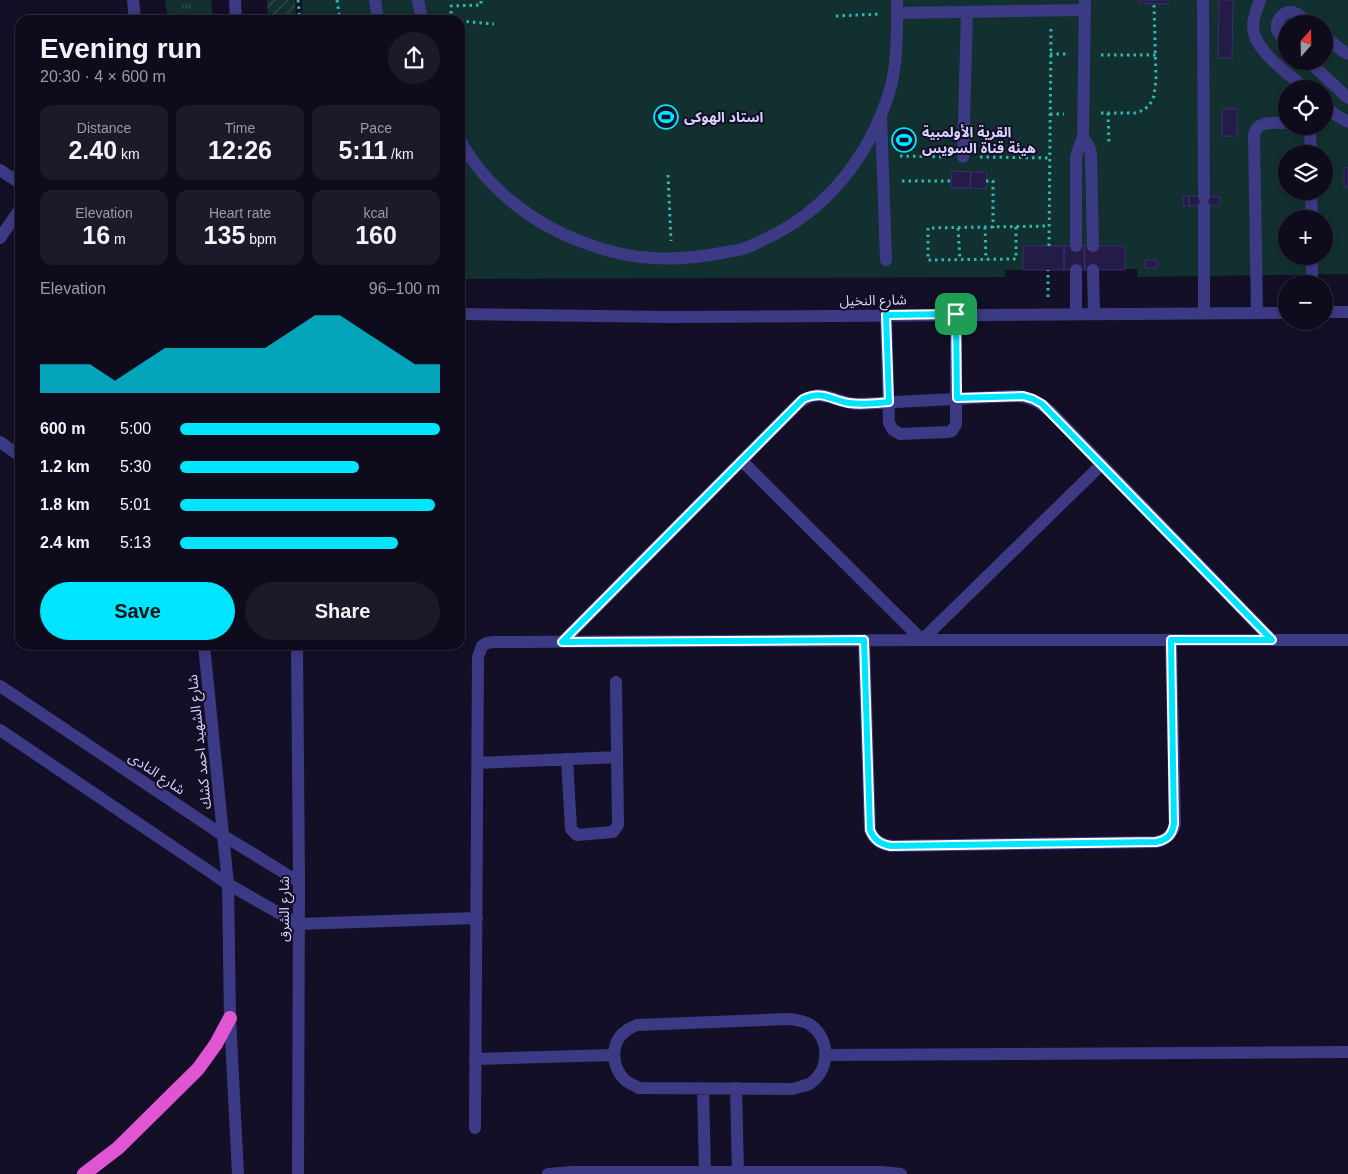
<!DOCTYPE html>
<html lang="en">
<head>
<meta charset="utf-8">
<style>
  :root { --surface:#0e0b1c; --page:#1c1929; --text:#f1f3f6; --muted:#9b9ba3; --line:#2e2b3b; --accent:#00e5ff }
  body { margin:0; font-family:Helvetica,"Noto Sans Arabic",sans-serif; background:var(--page); color:var(--text); height:100vh; display:flex; flex-direction:column; font-size:19px; white-space:nowrap }
  * { box-sizing:border-box; margin:0 }
  p { font-size:16px; color:var(--muted) }
  .icon { flex:none; width:28px; height:28px; fill:none; stroke:currentColor; stroke-width:2; stroke-linecap:round; stroke-linejoin:round }
  .map { position:relative; flex:1; overflow:hidden }
  .side { position:absolute; left:15px; top:15px; width:450px; height:635px; display:flex; flex-direction:column; background:var(--surface); border-radius:15px; box-shadow:0 2px 8px #0003,0 0 0 1px var(--line) }
  .side>* { flex:none }
  .needle { width:32px; rotate:20deg }
  .controls { position:absolute; left:1278px; top:15px; display:grid; gap:10px }
  .controls a { display:grid; place-items:center; width:55px; height:55px; border-radius:50%; background:var(--surface); box-shadow:0 2px 8px #0003,0 0 0 1px var(--line); font-size:25px }
  .pin { position:absolute; display:grid; place-items:center; width:42px; height:42px; color:#fff; margin:-21px; border-radius:10px; box-shadow:0 2px 8px #0006 }
  .round { display:grid; place-items:center; flex:none; width:52px; height:52px; border-radius:26px; background:var(--page) }
  .headline { display:flex; align-items:center; justify-content:space-between; height:85px; padding:0 25px }
  h1 { font-size:28px; font-weight:600; line-height:38px }
  .figures { display:grid; grid-template-columns:repeat(3,1fr); gap:8px; height:85px; padding:5px 25px }
  .figures div { display:grid; align-content:center; border-radius:12px; background:var(--page); text-align:center }
  .figures b { font-size:25px; font-weight:600 }
  .figures small { font-size:14px; font-weight:400 }
  .figures p { font-size:14px }
  .chart { height:140px; padding:10px 25px }
  .chart p { display:flex; justify-content:space-between }
  .chart svg { width:100%; height:90px; margin-top:5px; fill:var(--accent); opacity:.7 }
  .action { display:flex; gap:10px; margin-top:auto; padding:10px 25px }
  .action a { flex:1; height:58px; border-radius:30px; background:var(--accent); color:#111; font-size:20px; font-weight:600; line-height:58px; text-align:center }
  .action a+a { background:var(--page); color:var(--text) }
  ul { padding:0 25px; list-style:none; font-size:16px }
  li { display:grid; grid-template-columns:80px 60px 1fr; align-items:center; height:38px }
  li i { height:12px; border-radius:6px; background:var(--accent) }
  .map>svg:first-child { display:block }
  .grass { fill:url(#grass-tufts) }
  .garden { fill:url(#garden-furrows) }
  .pitch { fill:#12302f; fill-rule:evenodd }
  .building { fill:#241b47; stroke:#3b2d73 }
  .lines { fill:none; stroke-linecap:round; stroke-linejoin:round }
  .path { stroke:#2fb8b0; stroke-width:3; stroke-dasharray:2.5 4; stroke-linecap:butt }
  .service { stroke:#3d3a85; stroke-width:12 }
  .minor { stroke:#3d3a85; stroke-width:12 }
  .trunk { stroke:#e055d1; stroke-width:14 }
  .route-casing { stroke:#fff; stroke-width:10 }
  .route { stroke:#00e5ff; stroke-width:6 }
  .labels { text-anchor:middle; stroke-width:4; stroke-linejoin:round; paint-order:stroke }
  .poi-label { font-size:14px; font-weight:bold; fill:#d9d4ff; stroke:#130f26; text-anchor:start }
  .street-label { font-size:14px; fill:#d9d4ff; stroke:#130f26 }
</style>
</head>
<body>
<div class="map">
<svg width="1348" height="1174" viewBox="0 0 1348 1174">
  <defs>
    <pattern id="grass-tufts" width="24" height="20" patternUnits="userSpaceOnUse" patternTransform="scale(1.25)"><rect width="24" height="20" fill="#12302f"/><path d="M3 7l-1-3M5 7V3M7 7l1-3M15 17l-1-3M17 17v-4M19 17l1-3" fill="none" stroke="#344d4e"/></pattern>
    <pattern id="garden-furrows" width="10" height="10" patternUnits="userSpaceOnUse" patternTransform="scale(1.25)"><rect width="10" height="10" fill="#12302f"/><path d="M-1 1l2-2M0 10L10 0M9 11l2-2" fill="none" stroke="#344d4e"/></pattern>
  </defs>
  <rect width="100%" height="100%" fill="#130f26"/>
  <path class="grass" d="M165,0H211L213,20H168Z"/>
  <path class="garden" d="M267,0H295L296,20H268Z"/>
  <path class="pitch" d="M302,0H1348V274L1138,277L1137,269L1023,270H1005V277L460,279V20H303ZM1286,24H1324V61H1286ZM1286,89H1324V126H1286ZM1286,154H1324V191H1286ZM1286,219H1324V256H1286Z"/>
  <path class="building" d="M1140,0H1168V4L1140,3Z
    M1219,0H1233L1232,58H1218Z
    M1222,109H1237V136H1222Z
    M1344,168H1348V187H1344Z
    M952,171L971,172L970,188H951Z
    M971,172H987L986,189L970,188Z
    M1183,196H1189V206H1184Z
    M1189,196L1220,197V206H1189Z
    M1023,246H1064V270H1023Z
    M1064,246H1084L1085,270H1064Z
    M1084,246H1125V270H1085Z
    M1145,260H1157V268H1145Z"/>
  <g class="lines">
    <path class="path" d="M298,0L300,20
      M337,0L340,20
      M836,16L880,14
      M451,20V6L481,5V0
      M460,21L494,24
      M1050,54H1067
      M1101,55H1156
      M1101,113H1135L1144,110L1150,104L1154,96L1156,79L1154,3
      M1108,113L1109,145
      M1050,114H1064
      M900,156L946,157
      M980,157L1050,158
      M668,175L671,241
      M902,181H951
      M986,181H993V228
      M985,227L986,260
      M1016,227V259L928,260V228L1049,226
      M958,228L960,260
      M1049,246L1051,29
      M1048,297V270"/>
    <path class="service" d="M375,0L378,20
      M418,0L422,20
      M1203,0L1204,197
      M1260,0C1257,9 1253,17 1253,27C1254,51 1288,73 1306,89
      M897,13L1085,10
      M1324,36L1344,52L1348,54
      M1286,41C1283,38 1280,36 1278,32C1274,23 1282,11 1292,12C1299,13 1304,20 1309,24
      M1308,61L1348,98
      M1324,105L1334,114L1348,122
      M881,116L886,260
      M1306,126L1310,133L1311,154
      M1083,137L1090,149L1091,156L1093,246
      M460,140C486,188 534,225 585,243C632,261 674,262 722,253C730,251 738,251 745,248C752,246 759,242 765,239C828,210 870,155 890,90C898,61 897,30 897,0
      M963,157L967,12
      M1311,191L1312,219
      M1204,206V313
      M1076,246V157L1078,150L1083,137L1085,0
      M1312,256V284
      M1076,270V314
      M1093,270L1094,314
      M1257,313L1254,135C1257,120 1274,123 1286,123
      M886,315L889,423L893,430L900,434L948,432L952,431L956,424V314
      M742,461L922,640L1102,464
      M864,640L870,830C874,840 880,844 891,846L1156,842C1166,840 1172,835 1175,824L1171,641
      M562,642L796,406C819,384 832,402 857,404L1013,396C1028,396 1038,401 1050,411L1272,640
      M567,759L571,829L577,835L613,832L618,825L616,682
      M478,763L617,757
      M298,924L477,918
      M790,1019C796,1020 804,1021 809,1024C830,1037 831,1068 811,1083C806,1086 798,1087 793,1089L639,1088C634,1085 628,1083 625,1080C611,1067 610,1042 626,1031C629,1028 633,1027 637,1025Z
      M827,1055L1348,1052
      M475,1059L614,1055
      M703,1088L705,1174
      M736,1088L738,1174
      M475,1128L478,657L482,646L487,643L494,642L922,640H1348
      M548,1174L572,1172H882L901,1174"/>
    <path class="minor" d="M133,0L135,20
      M235,0L236,20
      M0,170L20,183
      M0,238L20,209
      M1324,312H1348
      M460,314L670,317L1286,313
      M0,442L20,456
      M204,645L228,884L230,1018L238,1174
      M297,645L299,882L298,1174
      M0,686L224,836L299,882
      M0,730L228,884L298,924"/>
    <path class="trunk" d="M84,1174L118,1148L198,1069L216,1044L230,1018"/>
  </g>
  <g class="lines">
    <g class="route-casing">
      <path id="route" d="M956,314L957,398L1023,396L1033,399L1042,404L1272,640H1171L1174,824C1172,835 1167,840 1156,842L891,846C880,844 874,840 870,830L864,640L562,642L803,399C824,390 830,400 849,403C862,405 876,403 889,402L886,315Z"/>
    </g>
    <use href="#route" class="route"/>
  </g>
  <defs>
    <g id="stadium-ring" transform="scale(1.25)"><circle r="9.5" fill="#130f26" stroke="#00e5ff" stroke-width="1.5"/><path d="M0-5a6.5 5 0 1 0 0 10a6.5 5 0 1 0 0-10ZM-3.5-1.8h7v3.6h-7Z" fill="#00e5ff"/></g>
  </defs>
  <g fill-rule="evenodd">
    <use href="#stadium-ring" x="666" y="117"/>
    <use href="#stadium-ring" x="904" y="140"/>
  </g>
  <g class="labels">
    <g class="poi-label">
      <text x="684" y="122">استاد الهوكى</text>
      <text x="922" y="137">القرية الأولمبية<tspan x="922" dy="16">هيئة قناة السويس</tspan></text>
    </g>
    <g class="street-label">
      <text transform="translate(873 300) rotate(-1)" y="5">شارع النخيل</text>
      <text transform="translate(199 742) rotate(-96)" y="5">شارع الشهيد احمد كشك</text>
      <text transform="translate(157 773) rotate(34)" y="5">شارع النادى</text>
      <text transform="translate(284 909) rotate(-90)" y="5">شارع الشرق</text>
    </g>
  </g>
</svg>
<div class="controls">
<a><svg class="needle" viewBox="-14 -14 28 28"><path d="M0-13l5 13h-10z" fill="#e53935"/><path d="M0 13l5-13h-10z" fill="#9b9ba3"/></svg></a>
<a><svg class="icon" aria-label="locate" viewBox="0 0 24 24"><circle cx="12" cy="12" r="6"/><path d="M12 2v4M12 18v4M2 12h4M18 12h4"/></svg></a>
<a><svg class="icon" aria-label="layers" viewBox="0 0 24 24"><path d="M12 4l9 5-9 5-9-5zM3 14l9 5 9-5"/></svg></a>
<a>+</a>
<a>−</a>
</div>
<div class="pin" style="left:956px;top:314px;background:#1e9e55"><svg class="icon" aria-label="arrive" viewBox="0 0 24 24"><path d="M6 21V4h12l-3 4 3 4H6"/></svg></div>
<section class="side">
<div class="headline"><div><h1>Evening run</h1><p>20:30 · 4 × 600 m</p></div><a class="round"><svg class="icon" aria-label="share" viewBox="0 0 24 24"><path d="M12 15V3M7 8l5-5 5 5M5 13v7h14v-7"/></svg></a></div>
<div class="figures">
<div><p>Distance</p><b>2.40<small> km</small></b></div>
<div><p>Time</p><b>12:26</b></div>
<div><p>Pace</p><b>5:11<small> /km</small></b></div>
</div>
<div class="figures">
<div><p>Elevation</p><b>16<small> m</small></b></div>
<div><p>Heart rate</p><b>135<small> bpm</small></b></div>
<div><p>kcal</p><b>160</b></div>
</div>
<div class="chart"><p><span>Elevation</span>96–100 m</p>
<svg viewBox="0 0 160 44" preserveAspectRatio="none"><path d="M0 44V30L10 30L20 30L30 38L40 30L50 22L60 22L70 22L80 22L90 22L100 14L110 6L120 6L130 14L140 22L150 30L160 30V44z"/></svg>
</div>
<ul>
<li><b>600 m</b>5:00<i style="width:100%"></i></li>
<li><b>1.2 km</b>5:30<i style="width:69%"></i></li>
<li><b>1.8 km</b>5:01<i style="width:98%"></i></li>
<li><b>2.4 km</b>5:13<i style="width:84%"></i></li>
</ul>
<div class="action"><a>Save</a><a>Share</a></div>
</section>
</div>
</body>
</html>
